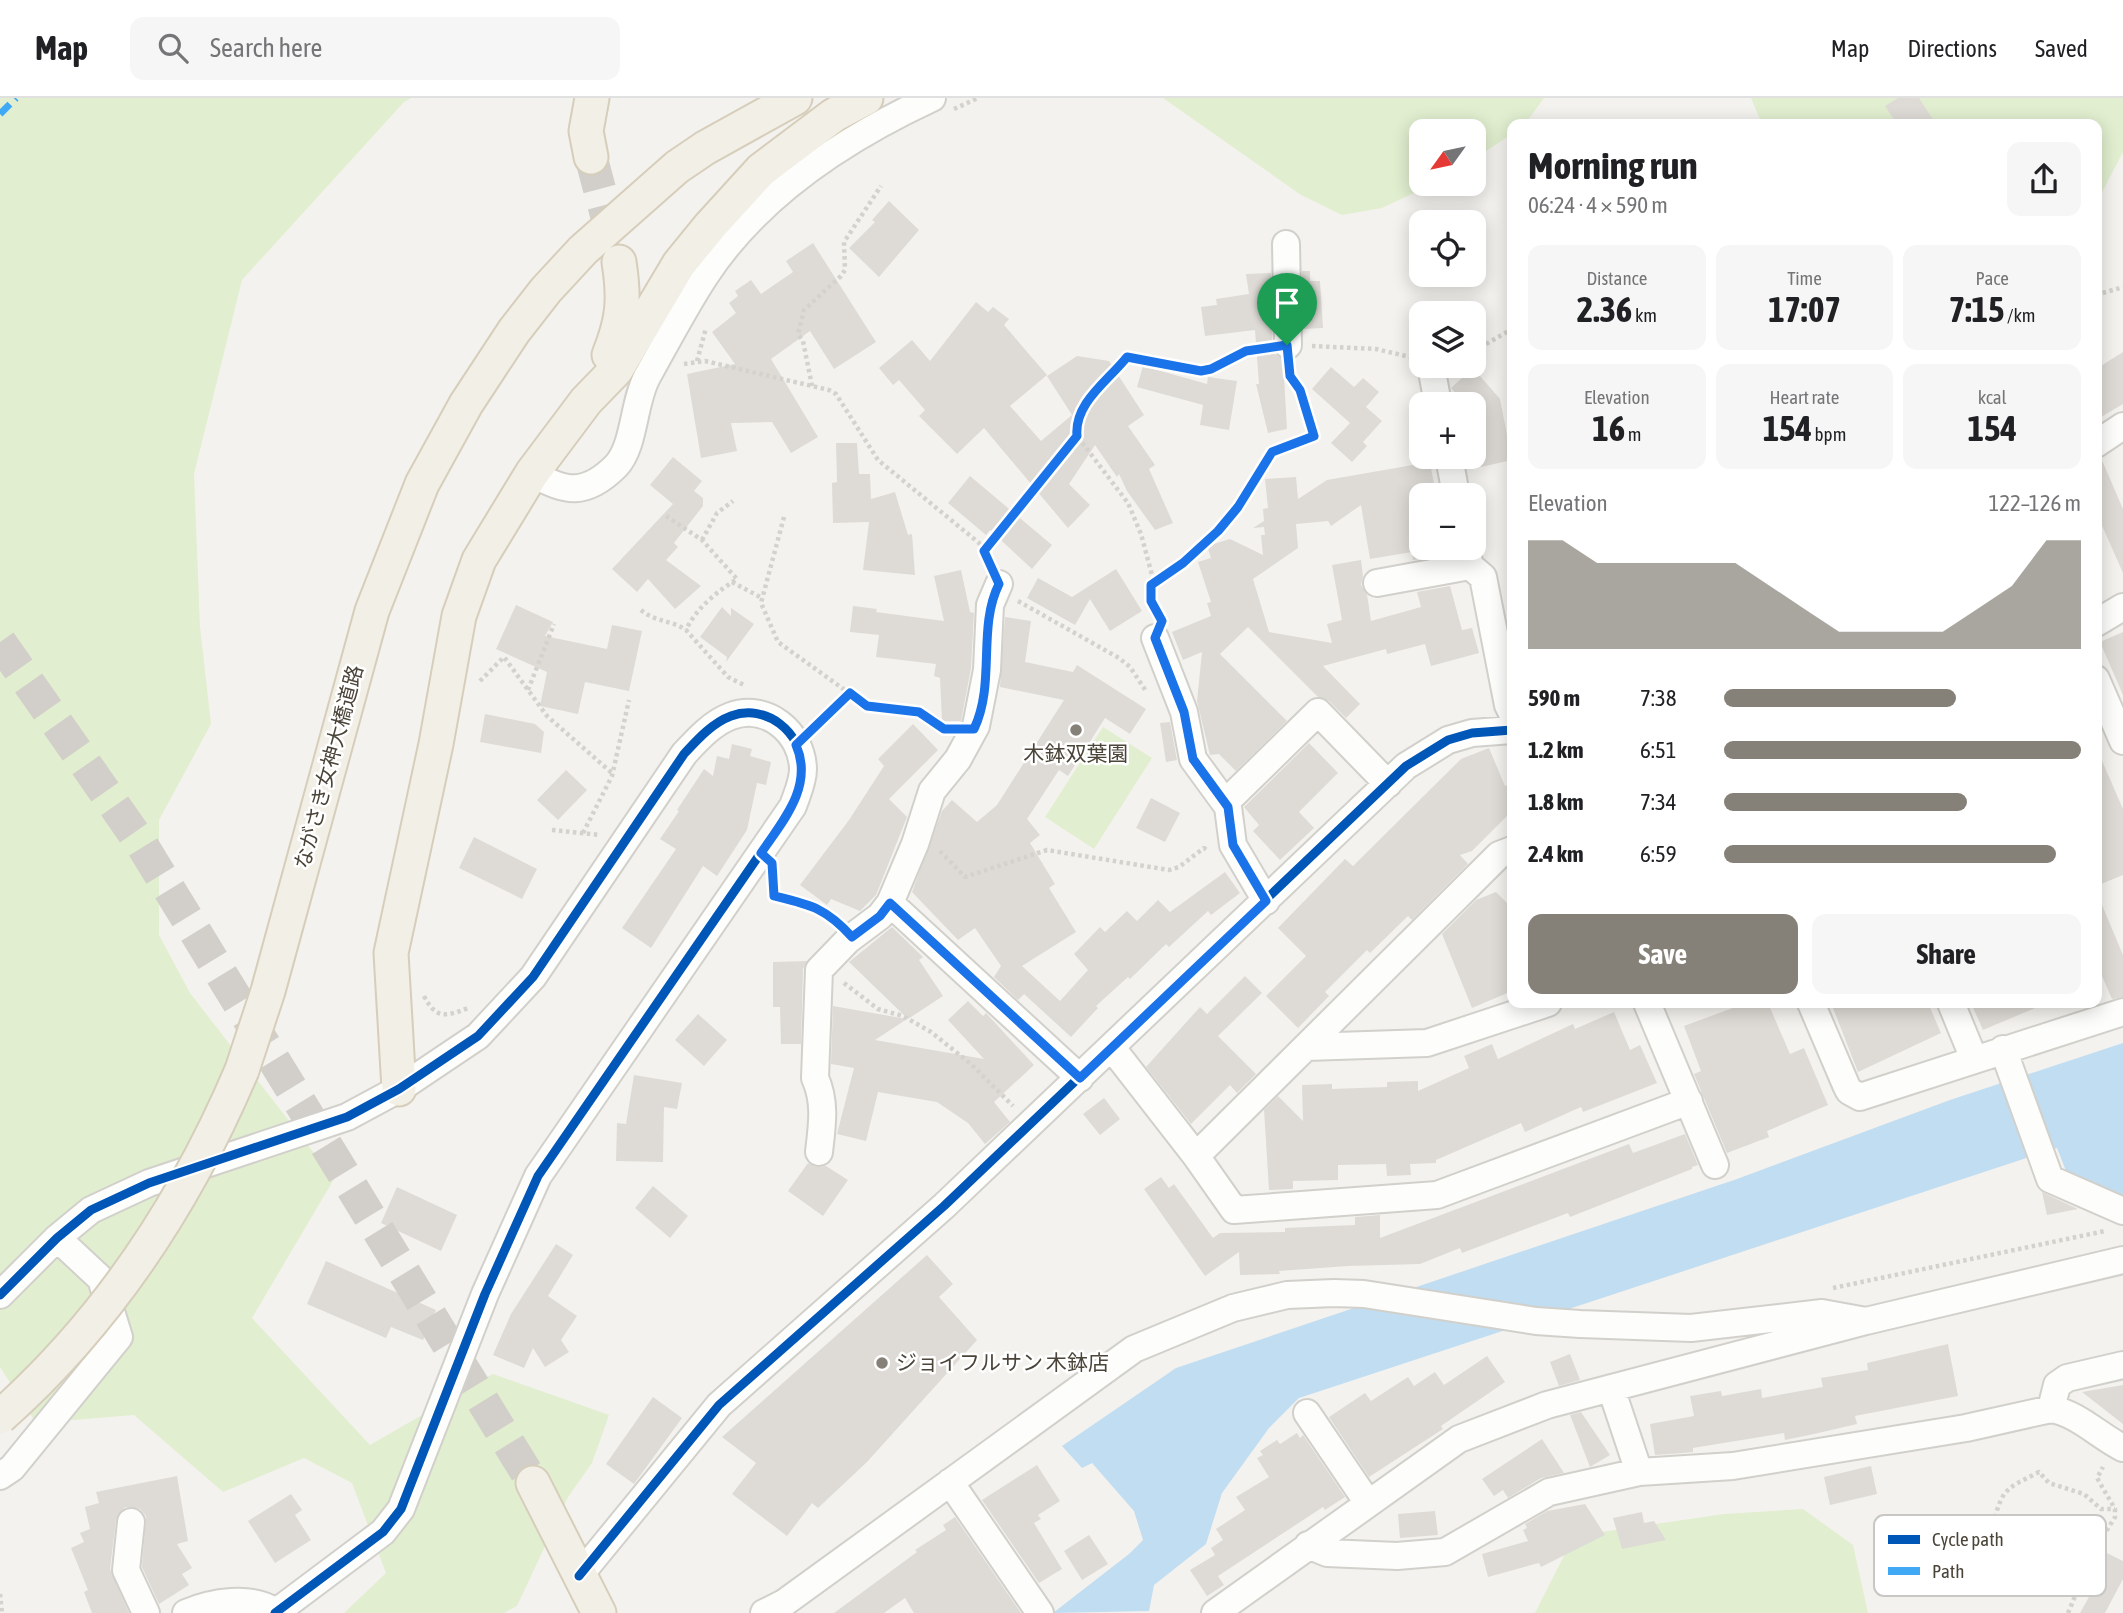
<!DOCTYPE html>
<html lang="en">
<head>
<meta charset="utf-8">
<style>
  :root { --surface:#fff; --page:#f6f6f6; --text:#202124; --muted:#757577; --line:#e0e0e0; --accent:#868178 }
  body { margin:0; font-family:"Asap Condensed","Noto Sans JP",sans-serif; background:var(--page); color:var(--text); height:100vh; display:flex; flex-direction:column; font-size:26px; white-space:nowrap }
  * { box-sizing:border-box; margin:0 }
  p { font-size:23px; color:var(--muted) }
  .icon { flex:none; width:38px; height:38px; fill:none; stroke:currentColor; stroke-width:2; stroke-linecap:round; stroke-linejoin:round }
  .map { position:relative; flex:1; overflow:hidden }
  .side { position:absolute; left:1507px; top:21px; width:595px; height:889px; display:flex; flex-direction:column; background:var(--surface); border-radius:14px; box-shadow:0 4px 18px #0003 }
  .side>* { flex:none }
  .needle { width:46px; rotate:237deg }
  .buttons { position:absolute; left:1409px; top:21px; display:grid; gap:14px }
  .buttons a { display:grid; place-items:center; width:77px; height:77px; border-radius:14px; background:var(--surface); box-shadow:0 4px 18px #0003; font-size:35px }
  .pin { position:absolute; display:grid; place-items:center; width:60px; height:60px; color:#fff; margin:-72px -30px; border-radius:50% 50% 50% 0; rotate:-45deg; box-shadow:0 0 7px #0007 }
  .pin .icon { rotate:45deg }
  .round { display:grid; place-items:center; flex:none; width:74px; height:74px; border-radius:14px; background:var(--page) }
  .overview { display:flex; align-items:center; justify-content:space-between; height:119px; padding:0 21px }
  h1 { font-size:38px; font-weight:700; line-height:52px }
  .metrics { display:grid; grid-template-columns:repeat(3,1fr); gap:10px; height:119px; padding:7px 21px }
  .metrics div { display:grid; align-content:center; border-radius:14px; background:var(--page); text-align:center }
  .metrics b { font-size:35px; font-weight:700 }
  .metrics small { font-size:19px; font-weight:400 }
  .metrics p { font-size:19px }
  .chart { height:196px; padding:14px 21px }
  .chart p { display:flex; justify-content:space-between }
  .chart svg { width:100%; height:126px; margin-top:7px; fill:var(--accent); opacity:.7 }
  .button { display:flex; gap:14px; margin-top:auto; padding:14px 21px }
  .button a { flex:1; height:80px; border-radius:14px; background:var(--accent); color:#fff; font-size:28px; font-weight:700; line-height:80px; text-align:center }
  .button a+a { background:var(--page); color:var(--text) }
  ul { padding:0 21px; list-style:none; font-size:23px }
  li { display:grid; grid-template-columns:112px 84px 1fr; align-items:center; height:52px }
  li i { height:18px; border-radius:9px; background:var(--accent) }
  header { display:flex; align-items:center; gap:42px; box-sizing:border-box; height:98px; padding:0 35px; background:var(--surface); border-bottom:2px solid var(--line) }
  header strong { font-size:33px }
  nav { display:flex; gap:38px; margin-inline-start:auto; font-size:24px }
  .search { width:490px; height:63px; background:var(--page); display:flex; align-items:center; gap:18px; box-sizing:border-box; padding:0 24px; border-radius:14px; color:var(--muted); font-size:26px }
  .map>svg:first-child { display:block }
  .green { fill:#e1eecf }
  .water { fill:#c0ddf1 }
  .building { fill:#dedbd6 }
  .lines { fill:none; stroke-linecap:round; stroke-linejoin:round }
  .major-tunnel { stroke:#d2cfca; stroke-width:33; stroke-dasharray:33 17; stroke-linecap:butt }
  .minor-casing { stroke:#d2d0cb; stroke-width:30 }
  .major-casing { stroke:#d6cebb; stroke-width:37 }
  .path { stroke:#d3d2cc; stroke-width:4.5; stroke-dasharray:3.5 3.5; stroke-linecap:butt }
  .minor { stroke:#fdfdfc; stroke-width:26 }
  .major { stroke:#f2efe6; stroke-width:33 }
  .major-bridge-casing { stroke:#d6cebb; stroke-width:37; stroke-linecap:butt }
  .major-bridge { stroke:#f2efe6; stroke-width:33 }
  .quiet { stroke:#3fa9f5; stroke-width:7; stroke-dasharray:14 7; stroke-linecap:butt }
  .cycleway-casing { stroke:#fff; stroke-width:13 }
  .cycleway { stroke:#0057b8; stroke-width:9 }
  .route-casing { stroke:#fff; stroke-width:14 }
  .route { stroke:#1a73e8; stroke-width:9 }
  .poi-dot { fill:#868178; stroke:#fff; stroke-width:2.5 }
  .labels { text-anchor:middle; stroke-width:5; stroke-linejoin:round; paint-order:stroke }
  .poi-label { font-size:21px; fill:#4b4439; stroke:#fff }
  .street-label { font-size:21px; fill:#4b4439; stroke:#fff }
  .key { fill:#fff; stroke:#c9c7c4; stroke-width:2 }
  .key-label { font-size:19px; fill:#4b4439 }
</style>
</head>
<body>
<header>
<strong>Map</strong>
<div class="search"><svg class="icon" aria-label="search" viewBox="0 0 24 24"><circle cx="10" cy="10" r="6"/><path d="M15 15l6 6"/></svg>Search here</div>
<nav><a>Map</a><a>Directions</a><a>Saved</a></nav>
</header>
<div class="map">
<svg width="2123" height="1515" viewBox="0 0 2123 1515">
  <rect width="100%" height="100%" fill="#f4f2ee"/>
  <path class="green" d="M0,0H411L404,4L242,182L194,376L200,529L211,626L159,722V837L190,895L334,1081L252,1220L370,1347L493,1276L609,1317L592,1365L568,1399L517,1508L504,1515H344L386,1475L352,1385L304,1360L223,1394L134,1317L36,1325L0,1269Z
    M1163,0H1544L1525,26H1512V36L1474,61V33H1421V86H1433L1382,110L1342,117L1301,97Z
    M1751,0H2123V54L2097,104L2096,26H1762Z
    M1103,629L1152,660L1094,751L1045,719Z
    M1803,1411L1853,1447L1868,1515H1535L1574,1438L1724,1416Z"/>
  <path class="water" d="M2123,945V1100L2066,1073L2057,1050L1299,1300L1269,1330L1222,1395L1206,1446L1154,1487L1149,1513L1053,1515L1129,1456L1143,1442L1134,1413L1092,1365L1082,1370L1062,1348L1176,1270L1737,1081L1950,1002Z"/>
  <path class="building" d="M1898,0H1919L1936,26H1897L1885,8Z
    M889,103L919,132L879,179L849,150L875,124L872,122Z
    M813,145L876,244L834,271L810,233L771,261L818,339L791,355L772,324L731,325L737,353L701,360L687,276L735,266L712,234L736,215L729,205L738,198L735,193L751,182L761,196L793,174L786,163Z
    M1302,173H1310V183H1320L1323,230L1303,231Z
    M1271,175L1272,247L1275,256L1283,261L1287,331L1268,335L1256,286H1259L1255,232L1205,238L1201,209L1217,207L1216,201L1249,196L1246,176Z
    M976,204L988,214L993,209L1009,221L1004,227L1047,277L1010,308L1041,343L1072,317L1047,278L1077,258L1109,263L1144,317L1128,328L1155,367L1149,371L1173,425L1155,432L1127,393L1119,376L1117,379L1095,347L1069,386L1090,407L1068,430L984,330L957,356L919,318L925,312L899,282L893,287L879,270L912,242L930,263Z
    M2123,254V306L2096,322V271Z
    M1143,268L1207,286L1208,279L1237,283L1229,332L1200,327L1203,307L1137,289Z
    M1331,269L1354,289L1363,280L1379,294L1366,309L1382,323L1363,344L1367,348L1352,364L1331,345L1350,325L1312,291Z
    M1473,270L1500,301L1512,362L1481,369L1479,360L1474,361V306H1465L1451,290Z
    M836,345H857L859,376H870L871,401L895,394L908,437L912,436L915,477L863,472L869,424L833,425L832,385L837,384Z
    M673,359L702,383L694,393L703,400V408L674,445L678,449L666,462L701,488L675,511L648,481L637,494L612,471L673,406L650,387Z
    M2101,360L2123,411V475L2096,414V362Z
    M1430,364L1436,397H1421V450H1440L1442,457L1413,462L1412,454L1370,461L1361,407L1331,428L1328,423L1296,426L1298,450L1253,481L1269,534L1332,545L1327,526L1342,522L1332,467L1361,462L1363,478L1361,487L1367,496L1371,523L1421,509L1417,494L1450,488L1462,532L1472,530L1479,555L1431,568L1425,546L1387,556L1386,551L1323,568L1360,606L1346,620L1329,603L1318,599L1248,529L1220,556L1287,623L1236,673L1219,656L1210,657L1197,603L1202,554L1183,562L1172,534L1211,518L1207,505L1211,504L1198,464L1211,460L1207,448L1230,441L1263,457L1261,437H1265L1264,429L1253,430L1264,423L1263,411L1268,410L1265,381L1296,379L1298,401L1327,382Z
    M970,378L1052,447L1032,471L990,432L986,437L948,405Z
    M1116,471L1142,513L1110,533L1090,501L1075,527L1027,500L1038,480L1072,499Z
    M961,472L970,514L974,515L971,570L961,623H942L940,580L934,578L936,566L876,559L879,537L850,534L853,508L877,511L876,514L944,523L934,478Z
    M516,507L553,524L545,538L607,551L612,527L642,533L629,593L585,584L578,616L540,608L547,574L496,551Z
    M722,509L731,518V510L754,526L726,564L727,559L700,539Z
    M1005,519L1031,523L1025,564L1073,574L1077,567L1146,611L1130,636L1105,620L1068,678L1059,672L1027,721L1040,737L1030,745L1055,786L1049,790L1076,834L1022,868L1060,903L1088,872L1074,856L1100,829L1105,834L1127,813L1137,823L1158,802L1170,814L1225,774L1240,795L1211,817L1208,813L1169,849L1166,846L1130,881L1128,879L1096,908L1098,910L1071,939L1024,896L1018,902L994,879L1001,868L975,830L958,842L912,794L942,713L952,702L977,724L997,707L1064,602L1000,589Z
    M2123,534V597L2100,544Z
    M485,616L535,626L544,634L541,655L480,644Z
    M1170,624L1177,662L1166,664L1160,625Z
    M913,626L938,652L889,701L907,719L876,797L860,813L831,801L827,807L800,787L849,722L884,668L878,661Z
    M1309,645L1338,675L1299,714L1314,730L1280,762L1253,733L1259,727L1244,709Z
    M732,646L752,651L750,658L771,664L766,687L757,685L747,732L717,778L703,768L651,850L622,830L676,751L660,741L679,713L677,712L704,671L713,678L717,658L729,661Z
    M2096,649L2123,711V777L2096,788Z
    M1489,650L1505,688L1512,686V713L1472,753L1460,757L1468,766L1412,822L1408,818L1370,855L1367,852L1325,894L1329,898L1298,930L1266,898L1306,858L1278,830L1345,761L1353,768L1461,661Z
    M566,672L587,692L558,722L537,702Z
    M1151,700L1180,715L1165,744L1136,730Z
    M474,739L537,771L522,801L459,770Z
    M1496,794L1512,810V893L1472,910L1442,836L1476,802Z
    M2097,795L2123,857V899L2112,901L2096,864Z
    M892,829L923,859L919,862L943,898L908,921L849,864Z
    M807,863L803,871L801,946H781L780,909H773V864Z
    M1245,878L1262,895L1218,938L1256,976L1237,995L1230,987L1191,1026L1146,969L1200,909L1207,916Z
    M968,903L983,918L986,915L1034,967L994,1004L1010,1024L985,1046L968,1025L937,1004L878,994L866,1043L837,1036L854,970L831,966L833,908L907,921L875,942L984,961L948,922Z
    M1746,905H1768L1790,956L1804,950L1828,1007L1767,1033L1769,1039L1727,1055L1694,976L1701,973L1684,928Z
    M1831,905H1928L1941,935L1858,974Z
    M1971,905H2047L1983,932Z
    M1614,914L1630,952L1640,947L1657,985L1583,1014L1581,1009L1525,1034L1521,1025L1436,1062V1065L1410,1066L1411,1077L1387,1078L1386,1066L1338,1067V1082L1293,1083V1091L1269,1092L1264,1012L1278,998L1303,1023L1302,987L1332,986V991L1387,989V984L1418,983V993L1469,970L1464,958L1492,946L1498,961L1573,926L1575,931Z
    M698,916L727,942L704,968L675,942Z
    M634,977L682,985L677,1011L664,1009L663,1064L616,1063L617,1025L626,1026Z
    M1104,1000L1120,1021L1100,1037L1083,1016Z
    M1685,1036L1698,1067L1692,1069V1071L1570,1119L1568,1115L1462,1155L1460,1150L1420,1166L1348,1168L1279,1173L1280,1176L1240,1177L1239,1154L1205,1178L1144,1091L1161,1079L1169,1090L1174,1086L1213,1140L1220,1135L1285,1134V1130L1355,1127V1119L1380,1117V1140L1629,1046L1633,1055Z
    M808,1065L816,1069L826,1068L848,1082L823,1118L788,1093Z
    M653,1088L688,1118L670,1140L635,1110Z
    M397,1089L457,1117L441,1153L381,1125Z
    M2042,1094L2044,1095L2078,1111L2047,1117Z
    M556,1146L573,1157L548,1198L577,1218L561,1242L569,1254L545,1269L533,1250L524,1270L493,1257L511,1216Z
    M927,1157L953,1186L939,1199L977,1242L867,1364L818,1410L812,1405L787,1438L732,1396L756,1365L722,1339Z
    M326,1163L436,1212L423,1242L391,1229L386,1240L307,1206Z
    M1948,1246L1958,1298L1855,1318L1857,1326L1814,1336L1785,1342L1784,1335L1693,1350V1354L1683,1355L1655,1357L1650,1326L1694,1318L1690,1298L1721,1293L1722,1298L1761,1291L1762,1300L1823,1289L1821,1280L1868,1272L1867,1265Z
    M1570,1256L1580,1282L1559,1288L1550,1264Z
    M1487,1258L1505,1284L1441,1328L1443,1331L1369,1379L1329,1319L1365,1295L1371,1303L1408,1279L1414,1288L1435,1274L1444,1287Z
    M2123,1287V1326L2082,1294Z
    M653,1299L682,1320L634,1386L606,1366Z
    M1581,1314L1610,1357L1590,1369L1570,1317Z
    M1297,1335L1300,1340L1303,1337L1345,1399L1325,1412L1323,1409L1218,1478L1224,1487L1207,1498L1190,1472L1215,1457L1211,1450L1223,1442L1216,1431L1245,1412L1236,1399L1269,1379L1257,1360L1263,1357L1260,1353L1277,1342L1280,1346Z
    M1542,1341L1564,1375L1541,1380L1508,1400L1503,1392L1494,1398L1482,1381Z
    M1037,1367L1060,1403L1038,1417L1041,1421L1034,1425L1062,1471L1039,1485L982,1402Z
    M1871,1368L1877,1396L1830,1407L1824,1379Z
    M177,1378L188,1443L177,1446L192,1470L182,1476L189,1487L159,1506L142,1469L146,1418L140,1411L125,1409L116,1422L110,1471L129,1515H92L84,1494L88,1492L71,1450L84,1444L80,1435L90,1431L85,1409L99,1405L96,1394Z
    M291,1396L302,1412L295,1417L311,1442L275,1465L248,1423Z
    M1585,1406L1605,1437L1541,1469L1539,1465L1488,1479L1482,1456L1528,1443L1523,1432L1527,1430L1525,1426L1547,1413Z
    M1435,1413L1438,1437L1400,1440L1398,1416Z
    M1642,1414L1644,1425L1654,1423L1666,1442L1622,1451L1613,1420Z
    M955,1419L1021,1515H914L905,1500L884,1515H834L917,1454L915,1452L946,1432L943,1427Z
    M1089,1437L1108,1466L1082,1482L1064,1453Z
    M2103,1453L2123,1463V1481L2105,1515H2080L2095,1488L2087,1484Z"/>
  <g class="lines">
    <path class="major-tunnel" d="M591,59L619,164
      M0,544L142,747L533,1385"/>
    <g class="minor-casing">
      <path id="minor" d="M1286,146L1288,247
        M1431,268L1438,306
        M2096,346L2123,328
        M1449,359L1456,397
        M532,375C565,395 586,398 616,368C635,348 633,305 647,279C666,245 684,210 705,178C758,97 846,40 932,0
        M1466,450L1470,468L1483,479L1508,607L1512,615
        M1377,485L1470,468
        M2096,525L2123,509
        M1155,540L1184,614L1193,661L1228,709L1233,747L1266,803
        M2096,581L2123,643
        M1226,704L1318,614L1388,686
        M890,805L1080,980
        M1647,905L1715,1067
        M1811,905L1846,987L1849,993L1860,999L2123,914
        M1951,905L1974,961
        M1306,949L1427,945L1548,905
        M1112,950L1196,1058L1234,1112L1437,1097L1689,1003
        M2003,951L2050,1081L2123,1113
        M819,1054C822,1028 826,1004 815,980L819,872L848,842L880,818L890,805L915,746L932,693L958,661L976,628L987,572L990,507L999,486
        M1196,1058L1499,757L1512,752
        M0,1197L57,1140L91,1112L149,1085L347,1019L399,991L478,938L533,879L684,656C697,642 712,625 731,618C766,605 802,634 803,671C803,684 797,696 793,708L538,1078L485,1196L401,1411L383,1434L275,1515
        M1611,1290L1639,1374
        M2051,1311L2057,1287L2067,1280L2123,1267
        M1307,1315L1368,1405
        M0,1378L12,1370L119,1239L101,1181L57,1140
        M950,1384L1040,1515
        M131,1424L126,1472L146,1515
        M1308,1447L1327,1455L1397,1458L1445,1454L1549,1394L1639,1374L1733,1368L1966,1330L2051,1311C2077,1315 2099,1338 2123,1350
        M579,1478L719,1307L944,1108L1406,668L1448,642L1472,635L1512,632
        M186,1515C212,1504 251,1497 276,1514
        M764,1515L784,1505L1134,1251L1233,1210L1287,1197L1334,1195L1364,1196L1536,1223L1580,1226L1691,1230L1822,1215L1866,1223
        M1215,1515L1459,1341L1547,1307L1866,1223L2123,1162"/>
    </g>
    <g class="major-casing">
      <path id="major" d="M591,59L586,33L592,0
        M609,257C623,222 625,202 619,164
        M242,972L268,893L372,513L422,386L466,306L514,233L546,192L583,152L677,69L705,50L795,0
        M399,991L391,855L436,646L459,518L479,462L532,375L586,303L616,272L679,166L710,128L761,72L834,17L866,0
        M533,1385L599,1515"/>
    </g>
    <path class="path" d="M954,11L978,0
      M2096,197L2123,189
      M1312,248L1376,251L1410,259
      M1474,253L1512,231
      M697,263L706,230
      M684,266L705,263L829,292L836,296L878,362L979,445L988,463
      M812,288L803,243L798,236L804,212L841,178L845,172L844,144L881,88
      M666,418L702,442L737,481C718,493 696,510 686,532
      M784,419L761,505L778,544L867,608L919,613L945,631
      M702,442L717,415L733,403
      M984,453L1077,338
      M732,484L762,500
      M1152,487L1183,465L1218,433L1238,409L1272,354L1314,338L1300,292L1290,278L1289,271
      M1018,503L1119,560L1130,569L1146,593
      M641,512C655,524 671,522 686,532L728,579L746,588
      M1158,516L1151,503L1152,477L1141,436L1128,405L1077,338C1074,305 1108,283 1127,259L1201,273C1224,268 1241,253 1265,250
      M480,583L504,559L547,618L613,676
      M528,592L554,526
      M814,629L850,595
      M552,732L600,737
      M583,735L612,678L629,602
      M940,753L965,779L1047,752L1169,772L1179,769L1204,750L1207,752
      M774,781V798L814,808L834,821
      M844,885L878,911L903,918L931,934L971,966L1013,1008
      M424,898C436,921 445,919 468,910
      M1833,1190L2105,1133
      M1977,1448C1999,1432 1991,1421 2002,1400C2008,1387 2027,1381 2039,1374L2049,1385L2084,1396L2101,1411H2115
      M0,1496L2,1515
      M2068,1515L2093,1455L2115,1419V1411L2097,1380L2103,1369"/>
    <use href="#minor" class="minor"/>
    <use href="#major" class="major"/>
    <g class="major-bridge-casing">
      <path id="major-bridge" d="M0,1319C108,1223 186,1104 242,972"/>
    </g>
    <use href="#major-bridge" class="major-bridge"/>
    <path class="quiet" d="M0,16L16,0"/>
    <g class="cycleway-casing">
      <path id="cycleway" d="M0,1197L57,1140L91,1112L149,1085L347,1019L399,991L478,938L533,879L684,656C697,642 712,625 731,618C766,605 802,634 803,671C803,684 797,696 793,708L538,1078L485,1196L401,1411L383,1434L275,1515
        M579,1478L719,1307L944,1108L1406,668L1448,642L1472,635L1512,632"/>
    </g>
    <use href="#cycleway" class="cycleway"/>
  </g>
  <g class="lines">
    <g class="route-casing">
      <path id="route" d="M1287,247L1290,278L1300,292L1314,338L1272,354L1238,409L1218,433L1183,465L1151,487V503L1162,523L1155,540L1184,614L1193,661L1228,709L1233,747L1266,803L1080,980L890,805L880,818L852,839C826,810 811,807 774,798L772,765L761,755C783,723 814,688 796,647L850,595L867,608L919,614L944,631H974C996,585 977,530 999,486L984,453L1077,338C1074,305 1108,283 1127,259L1201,273L1211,271L1246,253Z"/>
    </g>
    <use href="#route" class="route"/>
  </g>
  <g class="poi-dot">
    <circle cx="1076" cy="632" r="7"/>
    <circle cx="882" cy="1265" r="7"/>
  </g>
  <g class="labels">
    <g class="poi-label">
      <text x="1076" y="663">木鉢双葉園</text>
      <text x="896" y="1272" text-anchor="start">ジョイフルサン 木鉢店</text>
    </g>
    <g class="street-label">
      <text transform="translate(329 669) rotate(-75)" y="7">ながさき女神大橋道路</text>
    </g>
  </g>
  <rect x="1874" y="1417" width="232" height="81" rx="10" class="key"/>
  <rect x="1888" y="1437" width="32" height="9" fill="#0057b8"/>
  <rect x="1888" y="1469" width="32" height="8" fill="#3fa9f5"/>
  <g class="key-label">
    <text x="1932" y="1448">Cycle path</text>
    <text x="1932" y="1480">Path</text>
  </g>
</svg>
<div class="buttons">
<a><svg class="needle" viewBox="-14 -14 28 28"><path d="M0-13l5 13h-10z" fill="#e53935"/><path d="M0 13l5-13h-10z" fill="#757577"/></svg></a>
<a><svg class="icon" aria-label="locate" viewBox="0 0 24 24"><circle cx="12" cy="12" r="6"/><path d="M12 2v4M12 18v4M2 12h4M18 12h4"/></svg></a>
<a><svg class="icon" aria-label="layers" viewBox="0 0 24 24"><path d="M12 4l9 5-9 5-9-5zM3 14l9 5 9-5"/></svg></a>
<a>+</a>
<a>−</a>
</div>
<div class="pin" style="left:1287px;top:247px;background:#1e9e55"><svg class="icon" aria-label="arrive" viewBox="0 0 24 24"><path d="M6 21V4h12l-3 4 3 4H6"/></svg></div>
<section class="side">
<div class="overview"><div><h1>Morning run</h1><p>06:24 · 4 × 590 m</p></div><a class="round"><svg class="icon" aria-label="share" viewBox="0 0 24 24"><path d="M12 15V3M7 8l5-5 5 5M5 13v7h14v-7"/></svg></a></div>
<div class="metrics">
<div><p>Distance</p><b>2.36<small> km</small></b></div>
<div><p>Time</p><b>17:07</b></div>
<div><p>Pace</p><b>7:15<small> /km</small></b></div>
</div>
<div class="metrics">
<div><p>Elevation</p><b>16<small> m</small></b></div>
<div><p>Heart rate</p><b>154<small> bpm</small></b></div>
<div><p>kcal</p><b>154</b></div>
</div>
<div class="chart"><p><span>Elevation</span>122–126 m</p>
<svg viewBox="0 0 160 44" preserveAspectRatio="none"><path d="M0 44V6L10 6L20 14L30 14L40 14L50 14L60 14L70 22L80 30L90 38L100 38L110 38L120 38L130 30L140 22L150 6L160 6V44z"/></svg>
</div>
<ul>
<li><b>590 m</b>7:38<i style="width:65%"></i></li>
<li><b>1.2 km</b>6:51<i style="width:100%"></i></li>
<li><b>1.8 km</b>7:34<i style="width:68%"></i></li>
<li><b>2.4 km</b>6:59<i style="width:93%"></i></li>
</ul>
<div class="button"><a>Save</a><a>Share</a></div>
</section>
</div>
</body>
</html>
